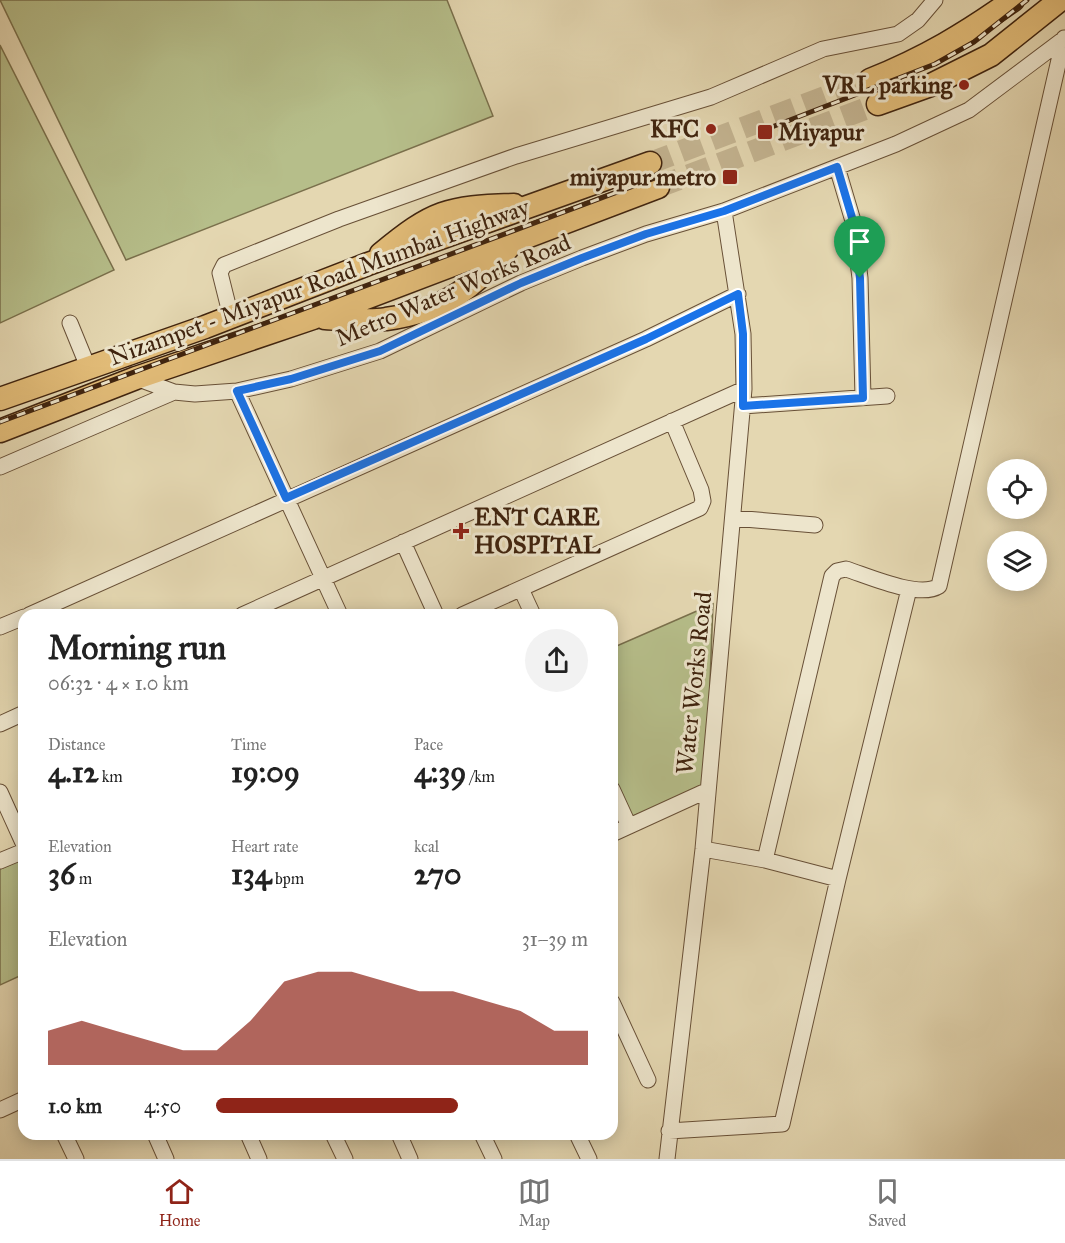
<!DOCTYPE html>
<html lang="en">
<head>
<meta charset="utf-8">
<style>
  :root { --surface:#fff; --page:#f2f2f2; --text:#222; --muted:#767676; --line:#e0e0e0; --accent:#8f2418 }
  body { margin:0; font-family:"IM FELL Great Primer",serif; background:var(--page); color:var(--text); height:100vh; display:flex; flex-direction:column; font-size:22px; white-space:nowrap }
  * { box-sizing:border-box; margin:0 }
  p { font-size:20px; color:var(--muted) }
  .icon { flex:none; width:33px; height:33px; fill:none; stroke:currentColor; stroke-width:2; stroke-linecap:round; stroke-linejoin:round }
  .map { position:relative; flex:1; overflow:hidden }
  .drawer { position:absolute; left:18px; top:609px; width:600px; height:531px; display:flex; flex-direction:column; background:var(--surface); border-radius:18px; box-shadow:0 3px 15px #0003 }
  .drawer>* { flex:none }
  .fabs { position:absolute; left:987px; top:459px; display:grid; gap:12px }
  .fabs a { display:grid; place-items:center; width:60px; height:60px; border-radius:50%; background:var(--surface); box-shadow:0 3px 15px #0003; font-size:30px }
  .pin { position:absolute; display:grid; place-items:center; width:51px; height:51px; color:#fff; margin:-62px -26px; border-radius:50% 50% 50% 0; rotate:-45deg; box-shadow:0 0 6px #0007 }
  .pin .icon { rotate:45deg }
  .round { display:grid; place-items:center; flex:none; width:63px; height:63px; border-radius:32px; background:var(--page) }
  .summary { display:flex; align-items:center; justify-content:space-between; height:102px; padding:0 30px }
  h1 { font-size:33px; font-weight:800; line-height:45px }
  .figures { display:grid; grid-template-columns:repeat(3,1fr); gap:9px; height:102px; padding:6px 30px }
  .figures div { display:grid; align-content:center }
  .figures b { font-size:30px; font-weight:800 }
  .figures small { font-size:16px; font-weight:400 }
  .figures p { font-size:16px }
  .chart { height:168px; padding:12px 30px }
  .chart p { display:flex; justify-content:space-between }
  .chart svg { width:100%; height:108px; margin-top:6px; fill:var(--accent); opacity:.7 }
  ul { padding:0 30px; list-style:none; font-size:20px }
  li { display:grid; grid-template-columns:96px 72px 1fr; align-items:center; height:45px }
  li i { height:15px; border-radius:8px; background:var(--accent) }
  .menu { display:flex; justify-content:space-around; align-items:center; height:84px; border-top:2px solid var(--line); background:var(--surface); font-size:16px; color:var(--muted) }
  .menu a { display:grid; justify-items:center; gap:3px }
  .menu .selected { color:var(--accent) }
  .map>svg:first-child { display:block }
  .green { fill:#b6be8a; stroke:#7a704c; stroke-width:1.5 }
  .lines { fill:none; stroke-linecap:round; stroke-linejoin:round }
  .highway-tunnel { stroke:#c3b390; stroke-width:22; stroke-dasharray:22 11; stroke-linecap:butt }
  .minor-casing { stroke:#685037; stroke-width:17 }
  .highway-casing { stroke:#3f230e; stroke-width:25 }
  .minor { stroke:#ede5cc; stroke-width:15 }
  .highway { stroke:#e2bc78; stroke-width:22 }
  .rail-casing { stroke:#3f230e; stroke-width:5 }
  .rail { stroke:#ede5cc; stroke-width:3; stroke-dasharray:9; stroke-linecap:butt }
  .route-casing { stroke:#fff; stroke-width:12 }
  .route { stroke:#1a73e8; stroke-width:8 }
  .poi-dot { fill:#8f2418; stroke:#ede5cc; stroke-width:2 }
  .labels { text-anchor:middle; stroke-width:6; stroke-linejoin:round; paint-order:stroke }
  .poi-label { font-size:24px; font-weight:bold; fill:#3f230e; stroke:#ede5cc; text-anchor:end }
  .street-label { font-size:24px; fill:#3f230e; stroke:#ede5cc }
</style>
</head>
<body>
<div class="map">
<svg width="1065" height="1159" viewBox="0 0 1065 1159">
  <rect width="100%" height="100%" fill="#e4d7b1"/>
  <filter id="stains"><feTurbulence type="fractalNoise" baseFrequency=".00333" numOctaves="4"/><feColorMatrix values="0 0 0 0 .2 0 0 0 0 .09 0 0 0 0 .02 0 0 0 .5 -.17"/></filter>
  <radialGradient id="worn" r=".72"><stop offset=".6" stop-color="#630" stop-opacity="0"/><stop offset="1" stop-color="#630" stop-opacity=".3"/></radialGradient>
  <path class="green" d="M0,0H447L493,116L126,260Z
    M0,45L114,270L0,323Z
    M713,604L706,788L625,819L612,789V648Z
    M20,860L24,868V974L0,985V869Z"/>
  <g class="lines">
    <path class="highway-tunnel" d="M650,163L870,80
      M658,187L878,104"/>
    <g class="minor-casing">
      <path id="minor" d="M837,167L853,221L860,278L863,398
        M231,317L220,273L224,265L339,219L516,156L711,97L823,49L898,34L918,20L935,0
        M70,323L88,367
        M136,378L174,392L195,394L237,391L291,379L380,351L521,283L582,258L646,234L724,211L896,144L969,110L1065,38
        M237,391L340,615
        M743,406L887,396
        M0,467L174,392
        M733,518L815,525
        M403,542L436,615
        M521,589L533,615
        M29,615L646,339L738,294
        M242,615L744,389
        M462,615L700,508L703,501L701,490L672,421
        M0,627L24,617
        M0,724L24,713
        M612,789L629,826
        M0,792L24,845
        M612,834L706,791
        M703,849L765,860L838,879
        M765,860L832,576L837,571L846,569C868,576 919,599 939,586L1064,38
        M0,861L24,851
        M612,1002L648,1080
        M0,1110L24,1099
        M669,1131L782,1124L838,879L909,589
        M64,1134L76,1159
        M155,1134L166,1159
        M248,1134L259,1159
        M333,1134L345,1159
        M399,1134L410,1159
        M482,1134L494,1159
        M577,1134L589,1159
        M667,1159L703,849L744,389L743,334L724,211"/>
    </g>
    <g class="highway-casing">
      <path id="highway" d="M870,80C925,58 965,34 1013,0
        M878,104L931,85L991,55L1060,0
        M381,254C433,211 447,207 514,205
        M325,318C345,319 367,322 386,319C446,311 477,285 514,241
        M0,399L205,327L368,264L650,163
        M0,431L136,378L313,318L658,187"/>
    </g>
    <use href="#minor" class="minor"/>
    <use href="#highway" class="highway"/>
    <g class="rail-casing">
      <path id="rail" d="M764,130L935,64L974,42L1027,0
        M0,422L655,178"/>
    </g>
    <use href="#rail" class="rail"/>
  </g>
  <g class="lines">
    <g class="route-casing">
      <path id="route" d="M837,167L853,221L860,278L863,398L743,406V334L738,294L646,339L286,498L237,391L291,379L380,351L521,283L582,258L646,234L724,211Z"/>
    </g>
    <use href="#route" class="route"/>
  </g>
  <g class="poi-dot">
    <circle cx="964" cy="85" r="6"/>
    <circle cx="711" cy="129" r="6"/>
    <rect x="757" y="124" width="16" height="16" rx="3"/>
    <rect x="722" y="169" width="16" height="16" rx="3"/>
    <path d="M458 522h6v6h6v6h-6v6h-6v-6h-6v-6h6z"/>
  </g>
  <g class="labels">
    <g class="poi-label">
      <text x="952" y="93">VRL parking</text>
      <text x="699" y="137">KFC</text>
      <text x="778" y="140" text-anchor="start">Miyapur</text>
      <text x="716" y="185">miyapur metro</text>
      <text x="474" y="525" text-anchor="start">ENT CARE<tspan x="474" dy="28">HOSPITAL</tspan></text>
    </g>
    <g class="street-label">
      <text transform="translate(319 282) rotate(-20)" y="8">Nizampet - Miyapur Road Mumbai Highway</text>
      <text transform="translate(453 290) rotate(-23)" y="8">Metro Water Works Road</text>
      <text transform="translate(694 683) rotate(-84)" y="8">Water Works Road</text>
    </g>
  </g>
  <rect width="100%" height="100%" filter="url(#stains)"/>
  <rect width="100%" height="100%" fill="url(#worn)"/>
</svg>
<div class="fabs">
<a><svg class="icon" aria-label="locate" viewBox="0 0 24 24"><circle cx="12" cy="12" r="6"/><path d="M12 2v4M12 18v4M2 12h4M18 12h4"/></svg></a>
<a><svg class="icon" aria-label="layers" viewBox="0 0 24 24"><path d="M12 4l9 5-9 5-9-5zM3 14l9 5 9-5"/></svg></a>
</div>
<div class="pin" style="left:860px;top:278px;background:#1e9e55"><svg class="icon" aria-label="arrive" viewBox="0 0 24 24"><path d="M6 21V4h12l-3 4 3 4H6"/></svg></div>
<section class="drawer">
<div class="summary"><div><h1>Morning run</h1><p>06:32 · 4 × 1.0 km</p></div><a class="round"><svg class="icon" aria-label="share" viewBox="0 0 24 24"><path d="M12 15V3M7 8l5-5 5 5M5 13v7h14v-7"/></svg></a></div>
<div class="figures">
<div><p>Distance</p><b>4.12<small> km</small></b></div>
<div><p>Time</p><b>19:09</b></div>
<div><p>Pace</p><b>4:39<small> /km</small></b></div>
</div>
<div class="figures">
<div><p>Elevation</p><b>36<small> m</small></b></div>
<div><p>Heart rate</p><b>134<small> bpm</small></b></div>
<div><p>kcal</p><b>270</b></div>
</div>
<div class="chart"><p><span>Elevation</span>31–39 m</p>
<svg viewBox="0 0 160 44" preserveAspectRatio="none"><path d="M0 44V30L10 26L20 30L30 34L40 38L50 38L60 26L70 10L80 6L90 6L100 10L110 14L120 14L130 18L140 22L150 30L160 30V44z"/></svg>
</div>
<ul>
<li><b>1.0 km</b>4:50<i style="width:65%"></i></li>
</ul>
</section>
</div>
<nav class="menu">
<a class="selected"><svg class="icon" aria-label="home" viewBox="0 0 24 24"><path d="M3 11l9-7 9 7M6 9v11h12V9"/></svg>Home</a>
<a><svg class="icon" aria-label="map" viewBox="0 0 24 24"><path d="M3 6l6-2 6 2 6-2v14l-6 2-6-2-6 2zM9 4v14M15 6v14"/></svg>Map</a>
<a><svg class="icon" aria-label="saved" viewBox="0 0 24 24"><path d="M7 4h10v16l-5-4-5 4z"/></svg>Saved</a>
</nav>
</body>
</html>
